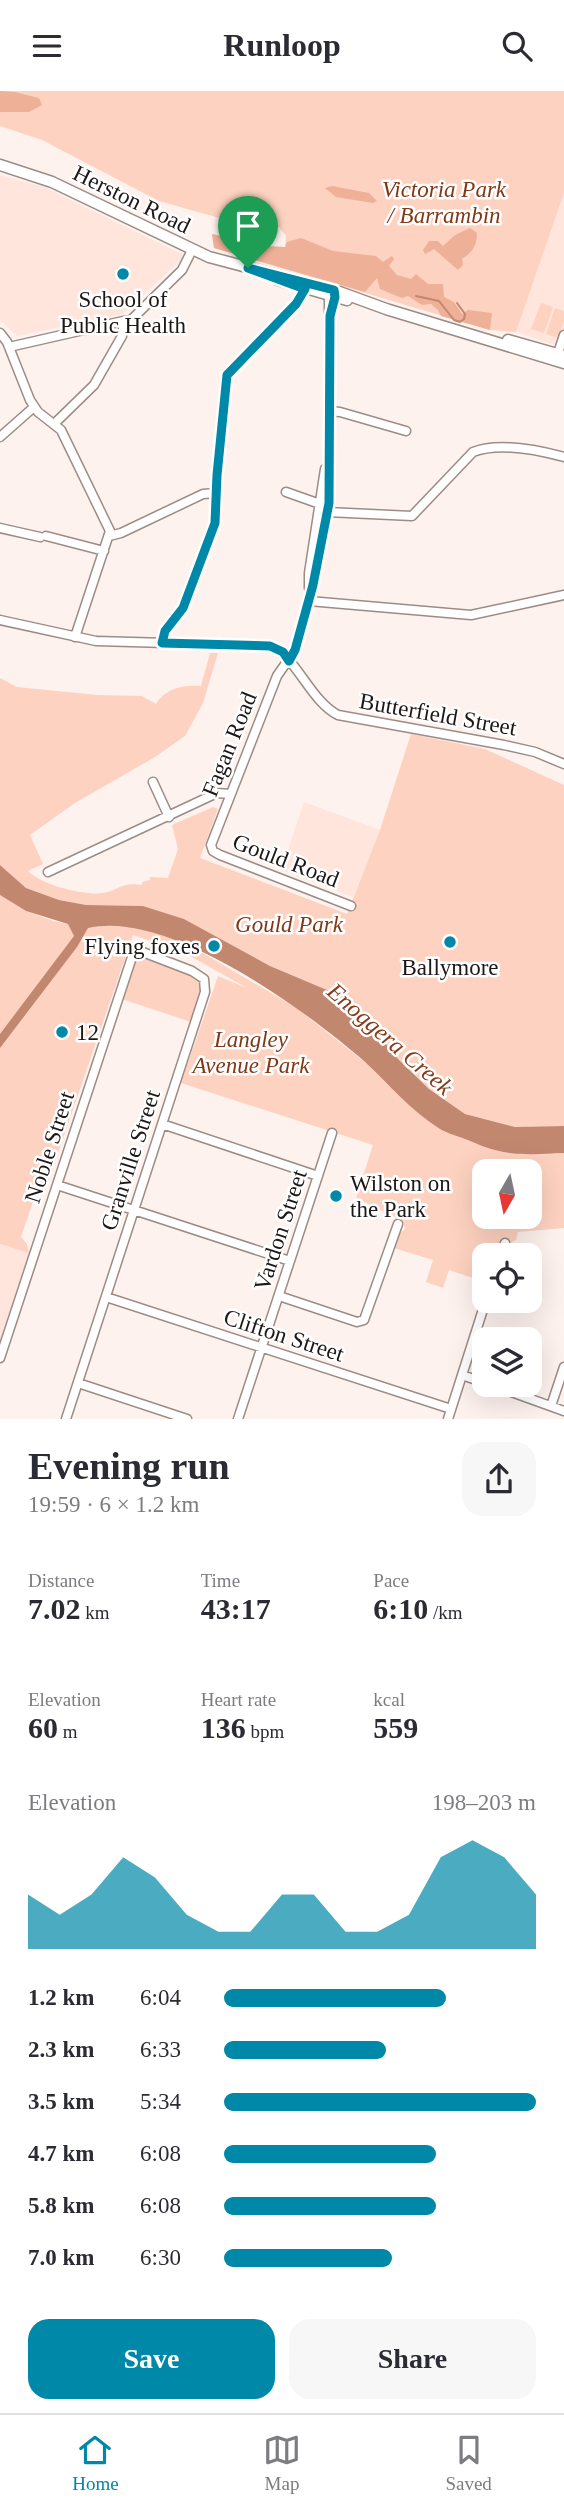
<!DOCTYPE html>
<html lang="en">
<head>
<meta charset="utf-8">
<style>
  :root { --surface:#fff; --page:#f7f7f7; --text:#2b2b33; --muted:#7c7c81; --line:#e1e1e2; --accent:#0088a8 }
  body { margin:0; font-family:Georgia,serif; background:var(--page); color:var(--text); height:100vh; display:flex; flex-direction:column; font-size:26px; white-space:nowrap }
  * { box-sizing:border-box; margin:0 }
  p { font-size:23px; color:var(--muted) }
  .icon { flex:none; width:38px; height:38px; fill:none; stroke:currentColor; stroke-width:2; stroke-linecap:round; stroke-linejoin:round }
  .map { position:relative; height:1328px; overflow:hidden }
  .drawer { display:flex; flex-direction:column; background:var(--surface); flex:1 }
  .drawer>* { flex:none }
  .needle { width:46px; rotate:189deg }
  .controls { position:absolute; left:472px; top:1068px; display:grid; gap:14px }
  .controls a { display:grid; place-items:center; width:70px; height:70px; border-radius:14px; background:var(--surface); box-shadow:0 7px 28px #0002; font-size:35px }
  .pin { position:absolute; display:grid; place-items:center; width:60px; height:60px; color:#fff; margin:-72px -30px; border-radius:50% 50% 50% 0; rotate:-45deg; box-shadow:0 0 7px #0007 }
  .pin .icon { rotate:45deg }
  .round { display:grid; place-items:center; flex:none; width:74px; height:74px; border-radius:21px; background:var(--page) }
  .summary { display:flex; align-items:center; justify-content:space-between; height:119px; padding:0 28px }
  h1 { font-size:38px; font-weight:700; line-height:52px }
  .metrics { display:grid; grid-template-columns:repeat(3,1fr); gap:10px; height:119px; padding:7px 28px }
  .metrics div { display:grid; align-content:center }
  .metrics b { font-size:30px; font-weight:700 }
  .metrics small { font-size:19px; font-weight:400 }
  .metrics p { font-size:19px }
  .chart { height:196px; padding:14px 28px }
  .chart p { display:flex; justify-content:space-between }
  .chart svg { width:100%; height:126px; margin-top:7px; fill:var(--accent); opacity:.7 }
  .button { display:flex; gap:14px; margin-top:auto; padding:14px 28px }
  .button a { flex:1; height:80px; border-radius:21px; background:var(--accent); color:#fff; font-size:28px; font-weight:700; line-height:80px; text-align:center }
  .button a+a { background:var(--page); color:var(--text) }
  ul { padding:0 28px; list-style:none; font-size:23px }
  li { display:grid; grid-template-columns:112px 84px 1fr; align-items:center; height:52px }
  li i { height:18px; border-radius:9px; background:var(--accent) }
  header { display:flex; justify-content:space-between; align-items:center; height:91px; padding:0 28px; background:var(--surface); font-size:32px; font-weight:700 }
  .tab-bar { display:flex; justify-content:space-around; align-items:center; height:98px; border-top:2px solid var(--line); background:var(--surface); font-size:19px; color:var(--muted) }
  .tab-bar a { display:grid; justify-items:center; gap:4px }
  .tab-bar .active { color:var(--accent) }
  .map>svg:first-child { display:block }
  .built { fill:#ffe5db }
  .green { fill:#fdd2c0; fill-rule:evenodd }
  .forest { fill:#eeb097 }
  .water { fill:#c2876f }
  .lines { fill:none; stroke-linecap:round; stroke-linejoin:round }
  .stream { stroke:#c2876f; stroke-width:2 }
  .minor-casing { stroke:#9c8c85; stroke-width:11 }
  .major-casing { stroke:#9c8c85; stroke-width:13 }
  .minor { stroke:#fff; stroke-width:8 }
  .major { stroke:#fff; stroke-width:10 }
  .route-casing { stroke:#fff; stroke-width:14 }
  .route { stroke:#0088a8; stroke-width:9 }
  .poi-dot { fill:#0088a8; stroke:#fff; stroke-width:2.5 }
  .labels { text-anchor:middle; stroke-width:5; stroke-linejoin:round; paint-order:stroke }
  .park-label { font-size:23px; font-style:italic; fill:#813816; stroke:#fff }
  .street-label { font-size:23px; fill:#1d1715; stroke:#fff }
  .poi-label { font-size:23px; fill:#1d1715; stroke:#fff }
  .water-label { font-size:24px; font-style:italic; fill:#863c1b; stroke:#fff }
</style>
</head>
<body>
<header><svg class="icon" aria-label="menu" viewBox="0 0 24 24"><path d="M4 6h16M4 12h16M4 18h16"/></svg>Runloop<svg class="icon" aria-label="search" viewBox="0 0 24 24"><circle cx="10" cy="10" r="6"/><path d="M15 15l6 6"/></svg></header>
<div class="map">
<svg width="564" height="1328" viewBox="0 0 564 1328">
  <rect width="100%" height="100%" fill="#fdf2ee"/>
  <path class="built" d="M0,84L44,96L182,163L183,167L123,223L17,245L0,229Z
    M564,102V254L551,253L516,241Z
    M304,711L380,739L353,806L281,779Z
    M0,1153L29,1162L0,1251Z"/>
  <path class="green" d="M0,0H564V102L516,241L490,239L214,157L212,143L265,155L285,156L286,145L279,136L237,132L159,110L42,49L0,35Z
    M541,212L553,216L544,242L531,238Z
    M555,217L564,220V230L558,247L546,243Z
    M210,562H218L203,612L185,645L155,666L75,712L30,744L43,773L28,780C41,794 85,805 104,802C121,798 121,791 142,794V791L150,789V786L168,787L178,758L172,734L213,716L218,718L200,767L347,823L380,739L411,643L485,658L564,694V1035L515,1036L465,1023L429,998L327,899L270,875L184,828L143,815L86,814L59,809L26,797L0,774V587L17,596L97,604L142,605L156,613C166,597 183,594 201,595Z
    M0,804L26,820L53,830L68,833L139,836L187,853L295,916L366,972L495,1059L536,1063L564,1062V1137L518,1141L516,1149L510,1152L501,1150L496,1164H485V1191L449,1179L443,1197L426,1191L433,1169L394,1157L399,1143L405,1138L403,1130L356,1107L373,1054L181,992L218,885L247,897L183,861L133,844L45,1100L36,1102L21,1146L27,1153L29,1162L0,1153ZM485,1080H530V1125H485Z
    M142,867H149L198,887L201,898L191,931L122,908L134,872Z"/>
  <path class="forest" d="M0,0L15,1L39,7L42,14L29,21H0Z
    M332,95L369,102L377,110L373,112L336,106L325,97Z
    M470,137L477,142C477,154 473,161 462,168L463,174L458,179L434,158L425,163L423,159L429,150H438L443,155L455,144Z
    M212,143L265,155L285,156L287,151L301,147L333,160L376,165L383,171L392,165L394,168L389,175L397,184L411,188L416,183L428,193H443L444,206L454,211L462,223L468,219L492,222L490,239L441,225L438,219L431,213L422,214L408,205L402,207L380,198L377,187L365,201L214,157Z"/>
  <path class="water" d="M0,774L26,797L59,809L86,814L143,815L184,828L270,875L327,899L371,935L399,969L429,998L465,1023L515,1036L564,1035V1062C542,1063 516,1065 495,1059C485,1057 474,1051 465,1048C457,1045 447,1042 440,1038C411,1020 389,993 364,970C305,919 168,818 88,837L77,856L0,957V943L74,845L68,833L26,820L0,804Z"/>
  <g class="lines">
    <path class="stream" d="M416,205L439,210L454,229L460,231L464,228L465,223L457,212"/>
    <g class="minor-casing">
      <path id="minor" d="M329,205V407L315,488L295,559L277,585L211,754L213,760L220,764L351,815
        M0,242L7,251L30,309L38,321L61,339L110,440L75,546
        M9,256L132,228L182,179L192,159
        M556,268L564,244
        M329,320L340,321L406,340
        M54,333L94,294L122,245L124,231
        M0,346L34,316
        M286,401L320,413
        M327,421L412,425L473,361C498,351 538,359 564,366
        M0,437L40,446
        M46,445L104,460
        M109,445L121,442L203,403L216,402
        M309,497V482L325,378
        M309,510L471,524L564,504
        M0,529L96,550L270,555C295,563 310,610 338,624L504,654L535,661L564,673
        M162,552L165,540L183,517L215,432L217,384L227,284L296,213L305,198
        M153,691L169,726
        M48,781L217,702L230,703
        M162,1033L318,1085
        M57,1094L290,1170
        M501,1164L505,1152
        M279,1205L357,1231L364,1229L398,1133
        M106,1206L451,1318
        M0,1267L133,863L140,860L192,880L204,888L205,901L66,1328
        M462,1284L485,1292
        M78,1292L187,1328
        M489,1293L564,1320
        M551,1315L564,1276
        M238,1328L332,1042
        M448,1328L486,1209"/>
    </g>
    <g class="major-casing">
      <path id="major" d="M0,74L52,91L209,166L334,199L389,219
        M278,189L347,209
        M386,218L564,272
        M508,249L564,265"/>
    </g>
    <use href="#minor" class="minor"/>
    <use href="#major" class="major"/>
  </g>
  <g class="lines">
    <g class="route-casing">
      <path id="route" d="M248,177L334,199L335,206L330,225L329,412L313,494L295,559L289,570L283,561L270,555L162,552L165,540L183,517L215,432L217,384L227,284L296,213L305,198Z"/>
    </g>
    <use href="#route" class="route"/>
  </g>
  <g class="poi-dot">
    <circle cx="123" cy="183" r="7"/>
    <circle cx="450" cy="851" r="7"/>
    <circle cx="214" cy="855" r="7"/>
    <circle cx="62" cy="941" r="7"/>
    <circle cx="336" cy="1105" r="7"/>
  </g>
  <g class="labels">
    <g class="park-label">
      <text x="444" y="106">Victoria Park<tspan x="444" dy="26">/ Barrambin</tspan></text>
      <text x="289" y="841">Gould Park</text>
      <text x="251" y="956">Langley<tspan x="251" dy="26">Avenue Park</tspan></text>
    </g>
    <g class="street-label">
      <text transform="translate(132 108) rotate(26)" y="8">Herston Road</text>
      <text transform="translate(438 623) rotate(10)" y="8">Butterfield Street</text>
      <text transform="translate(229 653) rotate(-68)" y="8">Fagan Road</text>
      <text transform="translate(286 769) rotate(21)" y="8">Gould Road</text>
      <text transform="translate(49 1056) rotate(-72)" y="8">Noble Street</text>
      <text transform="translate(130 1069) rotate(-72)" y="8">Granville Street</text>
      <text transform="translate(280 1139) rotate(-72)" y="8">Vardon Street</text>
      <text transform="translate(284 1244) rotate(18)" y="8">Clifton Street</text>
    </g>
    <g class="poi-label">
      <text x="123" y="216">School of<tspan x="123" dy="26">Public Health</tspan></text>
      <text x="200" y="863" text-anchor="end">Flying foxes</text>
      <text x="450" y="884">Ballymore</text>
      <text x="76" y="949" text-anchor="start">12</text>
      <text x="350" y="1100" text-anchor="start">Wilston on<tspan x="350" dy="26">the Park</tspan></text>
    </g>
    <g class="water-label">
      <text transform="translate(390 948) rotate(41)" y="8">Enoggera Creek</text>
    </g>
  </g>
</svg>
<div class="controls">
<a><svg class="needle" viewBox="-14 -14 28 28"><path d="M0-13l5 13h-10z" fill="#e53935"/><path d="M0 13l5-13h-10z" fill="#7c7c81"/></svg></a>
<a><svg class="icon" aria-label="locate" viewBox="0 0 24 24"><circle cx="12" cy="12" r="6"/><path d="M12 2v4M12 18v4M2 12h4M18 12h4"/></svg></a>
<a><svg class="icon" aria-label="layers" viewBox="0 0 24 24"><path d="M12 4l9 5-9 5-9-5zM3 14l9 5 9-5"/></svg></a>
</div>
<div class="pin" style="left:248px;top:177px;background:#1e9e55"><svg class="icon" aria-label="arrive" viewBox="0 0 24 24"><path d="M6 21V4h12l-3 4 3 4H6"/></svg></div>
</div>
<section class="drawer">
<div class="summary"><div><h1>Evening run</h1><p>19:59 · 6 × 1.2 km</p></div><a class="round"><svg class="icon" aria-label="share" viewBox="0 0 24 24"><path d="M12 15V3M7 8l5-5 5 5M5 13v7h14v-7"/></svg></a></div>
<div class="metrics">
<div><p>Distance</p><b>7.02<small> km</small></b></div>
<div><p>Time</p><b>43:17</b></div>
<div><p>Pace</p><b>6:10<small> /km</small></b></div>
</div>
<div class="metrics">
<div><p>Elevation</p><b>60<small> m</small></b></div>
<div><p>Heart rate</p><b>136<small> bpm</small></b></div>
<div><p>kcal</p><b>559</b></div>
</div>
<div class="chart"><p><span>Elevation</span>198–203 m</p>
<svg viewBox="0 0 160 44" preserveAspectRatio="none"><path d="M0 44V25L10 32L20 25L30 12L40 19L50 32L60 38L70 38L80 25L90 25L100 38L110 38L120 32L130 12L140 6L150 12L160 25V44z"/></svg>
</div>
<ul>
<li><b>1.2 km</b>6:04<i style="width:71%"></i></li>
<li><b>2.3 km</b>6:33<i style="width:52%"></i></li>
<li><b>3.5 km</b>5:34<i style="width:100%"></i></li>
<li><b>4.7 km</b>6:08<i style="width:68%"></i></li>
<li><b>5.8 km</b>6:08<i style="width:68%"></i></li>
<li><b>7.0 km</b>6:30<i style="width:54%"></i></li>
</ul>
<div class="button"><a>Save</a><a>Share</a></div>
</section>
<nav class="tab-bar">
<a class="active"><svg class="icon" aria-label="home" viewBox="0 0 24 24"><path d="M3 11l9-7 9 7M6 9v11h12V9"/></svg>Home</a>
<a><svg class="icon" aria-label="map" viewBox="0 0 24 24"><path d="M3 6l6-2 6 2 6-2v14l-6 2-6-2-6 2zM9 4v14M15 6v14"/></svg>Map</a>
<a><svg class="icon" aria-label="saved" viewBox="0 0 24 24"><path d="M7 4h10v16l-5-4-5 4z"/></svg>Saved</a>
</nav>
</body>
</html>
